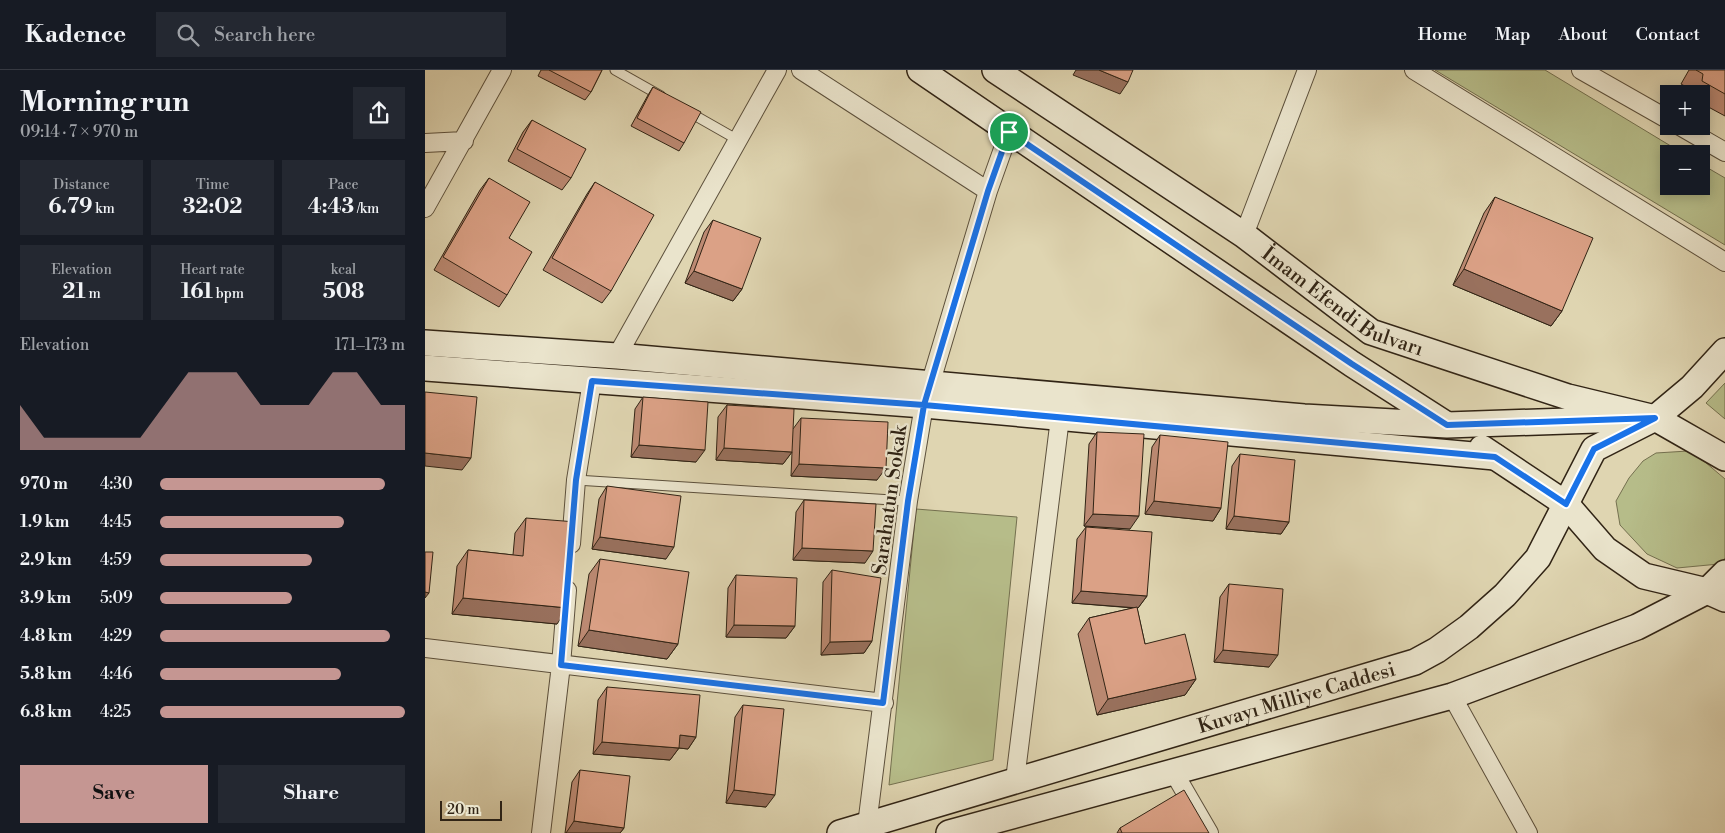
<!DOCTYPE html>
<html lang="en">
<head>
<meta charset="utf-8">
<style>
  :root { --surface:#171b24; --page:#242831; --text:#f1f3f6; --muted:#9ea1a6; --line:#363941; --accent:#c59692 }
  body { margin:0; font-family:"Libre Bodoni",serif; background:var(--page); color:var(--text); height:100vh; display:flex; flex-direction:column; font-size:19px; white-space:nowrap }
  * { box-sizing:border-box; margin:0 }
  p { font-size:16px; color:var(--muted) }
  .icon { flex:none; width:28px; height:28px; fill:none; stroke:currentColor; stroke-width:2; stroke-linecap:round; stroke-linejoin:round }
  .map { position:relative; flex:1; overflow:hidden }
  .side { display:flex; flex-direction:column; background:var(--surface); width:425px }
  .side>* { flex:none }
  .buttons { position:absolute; left:1235px; top:15px; display:grid; gap:10px }
  .buttons a { display:grid; place-items:center; width:50px; height:50px; border-radius:0px; background:var(--surface); box-shadow:0 2px 12px #0003; font-size:25px }
  .scale { position:absolute; left:15px; bottom:12px; width:62px; box-sizing:border-box; padding-left:5px; border:2px solid #312415; border-top:0; font-size:14px; line-height:18px; white-space:nowrap; color:#312415; -webkit-text-stroke:4px #eae4cc; paint-order:stroke }
  .pin { position:absolute; display:grid; place-items:center; width:42px; height:42px; color:#fff; margin:-21px; border:2px solid #fff; border-radius:50%; box-shadow:0 1px 5px #0007 }
  .round { display:grid; place-items:center; flex:none; width:52px; height:52px; border-radius:0px; background:var(--page) }
  .head { display:flex; align-items:center; justify-content:space-between; height:85px; padding:0 20px }
  h1 { font-size:28px; font-weight:700; line-height:38px }
  .stats { display:grid; grid-template-columns:repeat(3,1fr); gap:8px; height:85px; padding:5px 20px }
  .stats div { display:grid; align-content:center; border-radius:0px; background:var(--page); text-align:center }
  .stats b { font-size:21px; font-weight:700 }
  .stats small { font-size:14px; font-weight:400 }
  .stats p { font-size:14px }
  .chart { height:140px; padding:10px 20px }
  .chart p { display:flex; justify-content:space-between }
  .chart svg { width:100%; height:90px; margin-top:5px; fill:var(--accent); opacity:.7 }
  .button { display:flex; gap:10px; margin-top:auto; padding:10px 20px }
  .button a { flex:1; height:58px; border-radius:0px; background:var(--accent); color:#111; font-size:20px; font-weight:700; line-height:58px; text-align:center }
  .button a+a { background:var(--page); color:var(--text) }
  ul { padding:0 20px; list-style:none; font-size:16px }
  li { display:grid; grid-template-columns:80px 60px 1fr; align-items:center; height:38px }
  li i { height:12px; border-radius:6px; background:var(--accent) }
  header { display:flex; align-items:center; gap:30px; box-sizing:border-box; height:70px; padding:0 25px; background:var(--surface); border-bottom:1px solid var(--line) }
  header strong { font-size:24px }
  nav { display:flex; gap:28px; margin-inline-start:auto; font-size:18px }
  .search { width:350px; height:45px; background:var(--page); display:flex; align-items:center; gap:12px; box-sizing:border-box; padding:0 18px; border-radius:0px; color:var(--muted); font-size:19px }
  main { display:flex; flex:1; min-height:0 }
  .map>svg:first-child { display:block }
  .green { fill:#b6bc89; stroke:#74704f }
  .lines { fill:none; stroke-linecap:round; stroke-linejoin:round }
  .lane-casing { stroke:#5c503c; stroke-width:11 }
  .street-casing { stroke:#5c503c; stroke-width:20 }
  .secondary-casing { stroke:#312415; stroke-width:28 }
  .lane { stroke:#eae4cc; stroke-width:9 }
  .street { stroke:#eae4cc; stroke-width:18 }
  .secondary { stroke:#eae4cc; stroke-width:25 }
  .wall { fill:#bc8a73; stroke:#312415 }
  .shaded-wall { fill:#99715e; stroke:#312415 }
  .building { fill:#dba186; stroke:#312415 }
  .route-casing { stroke:#fff; stroke-width:10 }
  .route { stroke:#1a73e8; stroke-width:6 }
  .labels { text-anchor:middle; stroke-width:4.5; stroke-linejoin:round; paint-order:stroke }
  .street-label { font-size:20px; fill:#312415; stroke:#eae4cc }
</style>
</head>
<body>
<header>
<strong>Kadence</strong>
<div class="search"><svg class="icon" aria-label="search" viewBox="0 0 24 24"><circle cx="10" cy="10" r="6"/><path d="M15 15l6 6"/></svg>Search here</div>
<nav><a>Home</a><a>Map</a><a>About</a><a>Contact</a></nav>
</header>
<main>
<section class="side">
<div class="head"><div><h1>Morning run</h1><p>09:14 · 7 × 970 m</p></div><a class="round"><svg class="icon" aria-label="share" viewBox="0 0 24 24"><path d="M12 15V3M7 8l5-5 5 5M5 13v7h14v-7"/></svg></a></div>
<div class="stats">
<div><p>Distance</p><b>6.79<small> km</small></b></div>
<div><p>Time</p><b>32:02</b></div>
<div><p>Pace</p><b>4:43<small> /km</small></b></div>
</div>
<div class="stats">
<div><p>Elevation</p><b>21<small> m</small></b></div>
<div><p>Heart rate</p><b>161<small> bpm</small></b></div>
<div><p>kcal</p><b>508</b></div>
</div>
<div class="chart"><p><span>Elevation</span>171–173 m</p>
<svg viewBox="0 0 160 44" preserveAspectRatio="none"><path d="M0 44V22L10 38L20 38L30 38L40 38L50 38L60 22L70 6L80 6L90 6L100 22L110 22L120 22L130 6L140 6L150 22L160 22V44z"/></svg>
</div>
<ul>
<li><b>970 m</b>4:30<i style="width:92%"></i></li>
<li><b>1.9 km</b>4:45<i style="width:75%"></i></li>
<li><b>2.9 km</b>4:59<i style="width:62%"></i></li>
<li><b>3.9 km</b>5:09<i style="width:54%"></i></li>
<li><b>4.8 km</b>4:29<i style="width:94%"></i></li>
<li><b>5.8 km</b>4:46<i style="width:74%"></i></li>
<li><b>6.8 km</b>4:25<i style="width:100%"></i></li>
</ul>
<div class="button"><a>Save</a><a>Share</a></div>
</section>
<div class="map">
<svg width="1300" height="763" viewBox="0 0 1300 763">
  <rect width="100%" height="100%" fill="#dfd5b1"/>
  <filter id="stains"><feTurbulence type="fractalNoise" baseFrequency=".004" numOctaves="4"/><feColorMatrix values="0 0 0 0 .2 0 0 0 0 .09 0 0 0 0 .02 0 0 0 .5 -.17"/></filter>
  <radialGradient id="worn" r=".72"><stop offset=".6" stop-color="#630" stop-opacity="0"/><stop offset="1" stop-color="#630" stop-opacity=".3"/></radialGradient>
  <path class="green" d="M1010,0H1120L1259,84H1244V116H1276V94L1300,108V175Z
    M1300,313V349L1281,333Z
    M1263,381L1280,392L1300,409V488L1294,494L1252,498L1222,484L1195,455L1191,431L1204,408L1218,391L1231,383Z
    M491,439L592,447L568,690L464,715Z"/>
  <g class="lines">
    <g class="lane-casing">
      <path id="lane" d="M190,0L236,26
        M262,41L313,70
        M151,410L483,431"/>
    </g>
    <g class="street-casing">
      <path id="street" d="M376,0L563,121
        M989,0L1300,192
        M1156,0L1244,50
        M1255,56L1300,82
        M0,73L39,71
        M0,138L77,0
        M819,165L882,0
        M192,286L352,0
        M146,474L151,410L167,311
        M0,578L459,633
        M1027,626L1103,763
        M748,701L784,763
        M590,710L635,348
        M442,755L483,431L499,335L563,121L584,62
        M116,763L136,595L142,520"/>
    </g>
    <g class="secondary-casing">
      <g id="secondary">
        <path d="M495,0L927,294L1019,353"/>
        <path id="s1" d="M570,0L819,165L946,262L1143,327L1230,348L1300,388"/>
        <path d="M0,273L192,286L879,347L1022,355L1230,348"/>
        <path d="M0,298L499,335L1070,387"/>
        <path d="M1057,378L1141,434L1180,479L1219,506L1282,521L1300,529"/>
        <path id="s2" d="M415,763L990,592L1012,580L1044,557L1080,525L1113,488L1169,379L1230,348L1267,317L1300,281"/>
        <path d="M524,763L1027,626L1212,557L1282,521L1300,503"/>
      </g>
    </g>
    <use href="#lane" class="lane"/>
    <use href="#street" class="street"/>
    <use href="#secondary" class="secondary"/>
  </g>
  <path class="wall" d="M116,0H177L166,22L160,30L113,6Z
    M1264,0H1300V46L1276,33V24H1266L1267,20L1256,14Z
    M228,17L259,73L254,81L206,56L223,25Z
    M107,50L146,108L137,120L83,91L98,62Z
    M64,108L84,168L82,225L74,237L9,200L55,120Z
    M170,112L186,221L177,233L118,200L162,124Z
    M1070,127L1137,241L1126,256L1028,215L1059,143Z
    M288,150L317,219L308,231L260,213L279,162Z
    M218,327L271,392L206,387L210,339Z
    M302,335L368,359L376,348L452,410L366,406L367,382L358,394L291,390L293,347Z
    M672,362L705,459L659,456L664,374Z
    M735,365L796,438L788,451L720,444L727,377Z
    M815,384L864,452L856,464L801,459L807,396Z
    M182,416L241,489L167,479L174,429Z
    M379,430L440,493L368,490L371,442Z
    M101,448L132,554L27,544L32,496L43,480L88,485L90,463Z
    M661,457L722,526L713,538H712L720,574L771,609L760,625L672,645L653,564L664,548L708,538L647,533L652,469Z
    M175,489L253,574L242,589L153,576L164,504Z
    M407,500L447,571L439,583L396,585L398,512Z
    M311,505L370,556L361,568L301,567L303,518Z
    M804,514L844,597L789,592L795,527Z
    M182,617L271,667L263,679L254,678L245,690L168,684L173,630Z
    M318,635L341,737L301,733L310,647Z
    M155,700L199,758L195,763H140L147,712Z
    M695,758L784,763H692Z"/>
  <path class="shaded-wall" d="M651,0H674L703,12L695,24L648,5Z
    M1039,199L1137,241L1126,256L1028,215Z
    M269,201L317,219L308,231L260,213Z
    M214,375L280,380L271,392L206,387Z
    M299,378L367,382L358,394L291,390Z
    M0,383L46,388L37,400L0,396Z
    M374,394L461,398L452,410L366,406Z
    M729,431L796,438L788,451L720,444Z
    M668,444L714,446L705,459L659,456Z
    M809,446L864,452L856,464L801,459Z
    M175,467L249,477L241,489L167,479Z
    M377,478L448,481L440,493L368,490Z
    M656,521L722,526L713,538L647,533Z
    M0,522L4,523L0,528Z
    M38,528L143,538L132,554L27,544Z
    M309,555L370,556L361,568L301,567Z
    M164,560L253,574L242,589L153,576Z
    M447,571L439,583L396,585L405,572Z
    M798,580L853,585L844,597L789,592Z
    M771,609L760,625L672,645L683,629Z
    M255,665L271,667L263,679L246,677Z
    M177,672L254,678L245,690L168,684Z
    M309,720L350,725L341,737L301,733Z
    M149,751L199,758L195,763H141Z"/>
  <path class="building" d="M124,0H177L166,22Z
    M674,0H708L703,12Z
    M1271,0H1300V24L1277,11L1278,4Z
    M228,17L276,42L259,73L212,48Z
    M107,50L161,79L146,108L92,79Z
    M64,108L105,132L84,168L107,182L82,225L18,187Z
    M170,112L229,145L186,221L127,188Z
    M1070,127L1168,168L1137,241L1039,199Z
    M288,150L336,168L317,219L269,201Z
    M0,322L52,327L46,388L0,383Z
    M218,327L283,332L280,380L214,375Z
    M302,335L369,339L367,382L299,378Z
    M376,348L463,352L461,398L374,394Z
    M672,362L719,364L714,446L668,444Z
    M735,365L803,372L796,438L729,431Z
    M815,384L870,390L864,452L809,446Z
    M182,416L256,426L249,477L175,467Z
    M379,430L451,434L448,481L377,478Z
    M101,448L151,452L143,538L38,528L43,480L98,486Z
    M661,457L727,462L722,526L656,521Z
    M0,482H8L4,523L0,522Z
    M175,489L264,502L253,574L164,560Z
    M407,500L456,508L447,571L405,572Z
    M311,505L372,508L370,556L309,555Z
    M804,514L858,519L853,585L798,580Z
    M712,537L720,574L760,564L771,609L683,629L664,548Z
    M182,617L275,625L271,667L255,665L254,678L177,672Z
    M318,635L359,639L350,725L309,720Z
    M155,700L205,706L199,758L149,751Z
    M759,720L784,763H697L695,758Z"/>
  <g class="lines">
    <g class="route-casing">
      <path id="route" d="M584,62L563,121L499,335L483,431L458,633L136,595L151,410L167,311L499,335L1070,387L1141,434L1169,379L1230,348L1022,355L927,294L584,62"/>
    </g>
    <use href="#route" class="route"/>
  </g>
  <g class="labels">
    <g class="street-label">
      <text dy="7" stroke="none"><textPath href="#s1" startOffset="419">İmam Efendi Bulvarı</textPath></text>
      <text transform="translate(464 430) rotate(-82)" y="7">Sarahatun Sokak</text>
      <text dy="7" stroke="none"><textPath href="#s2" startOffset="476">Kuvayı Milliye Caddesi</textPath></text>
    </g>
  </g>
  <rect width="100%" height="100%" filter="url(#stains)"/>
  <rect width="100%" height="100%" fill="url(#worn)"/>
</svg>
<div class="buttons">
<a>+</a>
<a>−</a>
</div>
<div class="scale">20 m</div>
<div class="pin" style="left:584px;top:62px;background:#1e9e55"><svg class="icon" aria-label="arrive" viewBox="0 0 24 24"><path d="M6 21V4h12l-3 4 3 4H6"/></svg></div>
</div>
</main>
</body>
</html>
